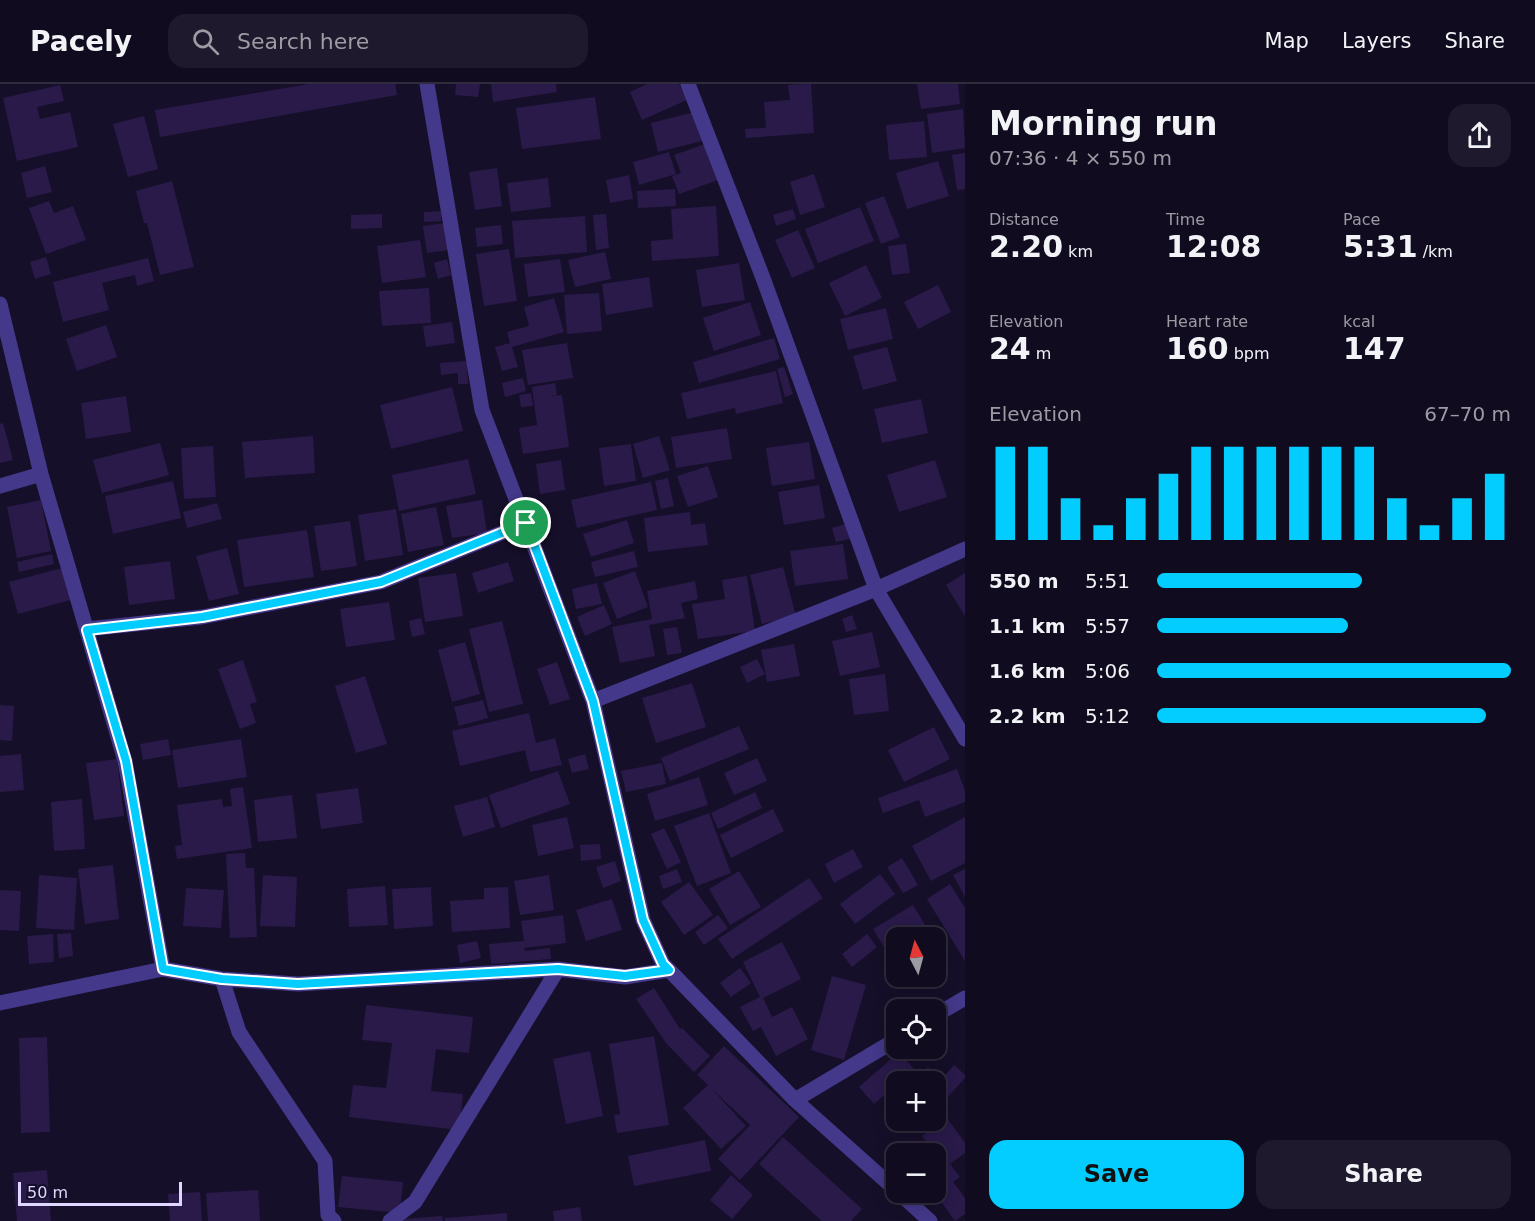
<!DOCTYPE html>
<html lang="en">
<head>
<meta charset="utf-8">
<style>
  :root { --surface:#100b1f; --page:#1e192c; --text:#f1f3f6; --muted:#9c9ba4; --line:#302b3d; --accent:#03cdff }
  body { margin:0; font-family:"DejaVu Sans",sans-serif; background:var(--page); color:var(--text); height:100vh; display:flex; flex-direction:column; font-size:22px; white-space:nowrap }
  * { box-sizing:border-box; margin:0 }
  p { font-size:20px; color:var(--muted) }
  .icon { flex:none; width:33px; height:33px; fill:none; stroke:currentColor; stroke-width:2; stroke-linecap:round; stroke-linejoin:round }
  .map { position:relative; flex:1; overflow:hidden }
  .panel { display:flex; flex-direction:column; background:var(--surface); width:570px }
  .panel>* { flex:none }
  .needle { width:39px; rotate:354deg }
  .tools { position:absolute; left:886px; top:843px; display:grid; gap:12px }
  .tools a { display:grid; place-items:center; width:60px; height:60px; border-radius:12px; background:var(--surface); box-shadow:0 3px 15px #0003,0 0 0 2px var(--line); font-size:30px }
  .scale { position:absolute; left:18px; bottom:15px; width:164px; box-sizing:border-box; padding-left:6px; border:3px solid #dfd7ff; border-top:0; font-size:16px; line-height:21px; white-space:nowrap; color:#dfd7ff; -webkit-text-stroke:4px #160f29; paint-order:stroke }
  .pin { position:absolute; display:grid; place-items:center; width:51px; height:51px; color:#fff; margin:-26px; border:3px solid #fff; border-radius:50%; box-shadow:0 2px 6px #0007 }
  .round { display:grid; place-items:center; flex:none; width:63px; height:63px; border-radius:18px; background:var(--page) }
  .summary { display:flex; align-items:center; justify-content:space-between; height:102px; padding:0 24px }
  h1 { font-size:33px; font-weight:800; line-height:45px }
  .stats { display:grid; grid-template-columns:repeat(3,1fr); gap:9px; height:102px; padding:6px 24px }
  .stats div { display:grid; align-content:center }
  .stats b { font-size:30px; font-weight:800 }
  .stats small { font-size:16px; font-weight:400 }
  .stats p { font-size:16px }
  .chart { height:168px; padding:12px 24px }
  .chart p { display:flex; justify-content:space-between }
  .chart svg { width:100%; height:108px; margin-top:6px; stroke:var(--accent); stroke-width:6 }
  .cta { display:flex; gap:12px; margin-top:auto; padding:12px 24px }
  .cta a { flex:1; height:69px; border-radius:18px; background:var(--accent); color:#111; font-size:24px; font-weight:800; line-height:69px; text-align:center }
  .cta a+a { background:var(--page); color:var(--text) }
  ul { padding:0 24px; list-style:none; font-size:20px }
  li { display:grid; grid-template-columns:96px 72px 1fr; align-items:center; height:45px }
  li i { height:15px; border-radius:8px; background:var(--accent) }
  header { display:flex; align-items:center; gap:36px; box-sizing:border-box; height:84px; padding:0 30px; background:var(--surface); border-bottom:2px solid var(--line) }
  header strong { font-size:28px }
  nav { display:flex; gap:33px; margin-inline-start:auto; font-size:21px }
  .search { width:420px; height:54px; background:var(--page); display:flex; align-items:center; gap:15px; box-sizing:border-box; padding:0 21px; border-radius:18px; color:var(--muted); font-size:22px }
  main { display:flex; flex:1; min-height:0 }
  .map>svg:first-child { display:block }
  .building { fill:#291a4a }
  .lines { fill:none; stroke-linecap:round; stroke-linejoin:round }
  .minor { stroke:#433889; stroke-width:15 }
  .route-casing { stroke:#fff; stroke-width:12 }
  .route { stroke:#03cdff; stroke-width:8 }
</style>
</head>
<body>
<header>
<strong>Pacely</strong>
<div class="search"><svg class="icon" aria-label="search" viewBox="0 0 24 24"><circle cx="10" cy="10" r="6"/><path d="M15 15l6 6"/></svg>Search here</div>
<nav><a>Map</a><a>Layers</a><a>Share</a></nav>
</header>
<main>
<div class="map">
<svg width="965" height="1137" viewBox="0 0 965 1137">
  <rect width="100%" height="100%" fill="#160f29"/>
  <path class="building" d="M309,0H395L397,11L160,53L155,26Z
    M456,0H480L478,13L455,11Z
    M491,0H556L557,8L493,18Z
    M647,0H679L687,16L642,36L630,8Z
    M807,0H811L814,49L746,54L745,45L766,44L764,18L790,16L788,1Z
    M917,0H958L960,20L921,25Z
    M60,1L64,17L37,23L40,35L70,28L78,63L17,77L3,14Z
    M595,13L601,55L522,65L516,24Z
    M963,25L965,64L932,69L927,30Z
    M694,28L702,57L658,68L651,39Z
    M144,32L158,85L128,93L113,40Z
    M924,37L927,73L889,76L886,41Z
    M705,60L718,96L679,110L672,92L681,89L674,71Z
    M669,68L676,90L639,101L633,78Z
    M965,69V105L957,106L952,71Z
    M938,77L949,112L907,125L896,89Z
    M45,82L52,108L27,114L21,89Z
    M497,84L502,122L475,126L469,88Z
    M814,90L825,123L800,131L790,98Z
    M629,91L633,115L610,119L606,96Z
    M548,94L551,123L511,128L507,99Z
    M172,97L194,183L160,191L147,139H144L136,107Z
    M675,105L676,122L638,124L637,107Z
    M884,112L900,153L881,160L865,119Z
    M49,117L54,129L73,122L86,156L46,170L29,124Z
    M716,122L719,172L652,177L651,157L673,155L671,125Z
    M860,123L874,157L818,179L805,145Z
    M793,125L796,135L776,142L773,131Z
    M441,127V137L424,138V128Z
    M382,130V144L351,145V131Z
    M606,130L609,164L596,166L593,131Z
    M585,132L587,168L515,174L512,137Z
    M445,139L449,166L427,169L423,142Z
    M501,141L503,160L477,163L475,144Z
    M798,146L815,184L792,194L775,156Z
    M420,156L426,193L382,199L377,162Z
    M906,160L910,189L892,191L888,162Z
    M509,165L517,217L484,222L476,170Z
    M605,168L611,195L575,203L568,176Z
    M46,173L51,190L35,195L30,178Z
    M148,174L154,197L137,202L135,191L102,199L109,226L63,238L53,198Z
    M447,175L451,191L438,195L434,179Z
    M560,175L565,208L528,213L524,180Z
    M739,179L745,216L702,223L696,186Z
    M866,181L882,214L845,232L829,199Z
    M649,193L653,223L606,231L602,200Z
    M938,201L951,228L918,245L904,218Z
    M429,204L431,239L382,242L379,207Z
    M599,209L602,247L567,250L564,211Z
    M554,214L564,248L512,263L518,283L502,287L495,263L510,259L507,248L529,242L524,223Z
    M750,218L761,251L714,267L703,234Z
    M886,224L893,255L848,266L840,235Z
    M452,238L455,259L426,263L423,242Z
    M106,241L117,273L77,287L66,255Z
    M774,254L780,275L699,299L693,278Z
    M567,259L573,294L528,301L522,266Z
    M887,263L897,297L863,306L853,272Z
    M467,277L468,300H458V289L441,291L440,279Z
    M784,283L793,310L785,313L777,285Z
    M776,287L783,319L736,330L735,324L687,335L681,309Z
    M523,294L526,307L505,313L502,299Z
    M555,299L557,311L546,313L562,311L569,363L523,370L519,344L537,341L532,303Z
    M452,303L463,347L391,365L380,321Z
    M531,309L533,322L521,323L519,311Z
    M126,312L131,348L86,355L81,319Z
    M921,315L928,349L882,359L874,325Z
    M3,339L13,376L0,379V340Z
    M727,344L732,375L676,384L671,353Z
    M313,352L315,389L245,394L242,358Z
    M659,352L670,386L643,394L633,360Z
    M809,358L815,395L772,402L766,364Z
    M160,359L169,391L102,409L93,376Z
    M631,360L636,397L604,402L599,364Z
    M213,362L216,413L184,415L181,364Z
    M468,375L476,410L399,427L392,391Z
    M561,376L565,406L540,410L536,380Z
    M935,376L947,413L899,428L887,391Z
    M708,382L718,413L688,423L677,392Z
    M668,394L674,422L661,425L655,397Z
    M173,397L181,434L113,450L105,412Z
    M651,398L657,426L577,444L571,416Z
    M819,401L825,434L784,441L778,408Z
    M41,416L51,467L17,474L7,423Z
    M482,416L487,449L452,454L446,422Z
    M217,419L222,435L187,444L183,428Z
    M436,423L444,461L408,468L401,430Z
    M396,425L403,471L365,477L358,431Z
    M690,428L691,441L705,439L708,461L648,468L644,434Z
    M627,436L634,459L591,473L583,450Z
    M350,437L357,482L321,487L314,442Z
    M845,440L850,455L836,458L832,444Z
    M307,446L314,493L244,503L237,456Z
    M843,460L848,495L795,502L790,467Z
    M227,464L239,510L209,517L196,472Z
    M634,467L638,483L595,493L591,478Z
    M52,470L54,480L19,488L17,478Z
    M170,477L175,515L129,521L124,483Z
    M508,478L514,497L478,509L472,489Z
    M783,483L796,532L762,540L750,491Z
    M62,484L71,516L18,530L9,498Z
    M635,487L648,523L617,535L603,499Z
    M456,489L463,532L425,538L418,494Z
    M965,489V532L946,501Z
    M747,492L755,547L698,555L692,520L725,515L722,496Z
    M695,497L698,515L681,519L685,534L649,541L655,572L620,579L612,543L652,535L647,507Z
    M597,499L602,520L576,525L572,505Z
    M389,518L395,556L346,563L340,525Z
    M604,521L612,540L585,552L577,533Z
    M852,531L857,545L846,548L842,535Z
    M421,534L425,550L412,553L409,537Z
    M502,537L523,620L489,628L469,545Z
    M677,543L682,569L667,571L663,545Z
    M872,548L880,583L840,592L832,557Z
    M465,558L480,610L452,618L438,566Z
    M794,560L800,592L767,598L761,566Z
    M757,575L765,590L747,599L740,583Z
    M243,576L257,618L250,620L256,639L240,645L218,585Z
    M557,578L570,615L550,621L537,585Z
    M885,590L889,627L854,631L849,595Z
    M365,592L387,660L356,669L335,602Z
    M692,599L706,643L656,659L642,614Z
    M483,616L488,634L459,642L454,623Z
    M0,621L14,622L12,657L0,656Z
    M529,629L536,659L555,654L562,681L530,688L525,666L460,682L452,647Z
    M739,642L749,665L670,697L661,674Z
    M934,643L950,675L904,698L888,666Z
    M168,655L171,671L143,676L140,660Z
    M241,655L247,693L178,704L172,666Z
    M21,670L24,706L0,708V672Z
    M585,670L589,685L572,689L568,675Z
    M757,674L767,697L734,711L724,689Z
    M117,675L124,732L94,736L86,679Z
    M662,679L666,700L626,708L621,687Z
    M957,685L965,707V718L925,733L919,716L883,729L878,714Z
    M558,687L570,720L501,744L489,711Z
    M699,693L708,721L655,737L647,710Z
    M243,703L252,764L177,775L175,762L182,761L177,721L222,715L223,723L232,722L230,705Z
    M358,704L363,739L321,745L316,710Z
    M755,708L762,724L718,745L711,729Z
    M292,711L297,754L258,758L254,716Z
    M487,713L495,743L463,753L454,722Z
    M82,715L85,765L54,767L51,718Z
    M773,725L784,747L731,774L720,751Z
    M709,729L731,789L697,802L674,742Z
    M567,733L574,764L538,772L532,741Z
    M965,733V779L931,797L912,762Z
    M664,744L681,778L667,785L651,750Z
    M600,760L601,775L581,777L580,761Z
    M853,765L863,783L834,799L825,780Z
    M245,769L246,784H254L257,853L230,854L226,770Z
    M902,774L918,801L903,809L887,783Z
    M615,777L621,797L603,804L596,783Z
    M113,781L119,835L85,840L78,785Z
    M677,785L682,798L663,805L659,792Z
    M965,785V813L953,791Z
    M739,787L761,823L730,841L709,805Z
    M880,790L895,810L855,840L840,820Z
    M39,791L77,794L74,846L36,844Z
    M263,791L297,793L295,843L260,842Z
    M549,791L554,826L520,831L514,797Z
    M809,794L823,814L732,875L718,855Z
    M689,798L713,831L684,851L661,818Z
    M950,800L965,824V877L927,815Z
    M385,802L388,841L349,843L347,805Z
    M431,803L433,842L394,845L392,805Z
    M508,803L510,844L452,848L450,817L484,815V804Z
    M186,804L224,806L221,844L183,842Z
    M0,806L21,807L19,847L0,846Z
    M612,815L622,846L586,857L576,826Z
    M913,821L933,854H897V885L873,845Z
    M563,831L566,859L524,864L525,867L550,864L551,875L491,880L489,860L524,857L521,837Z
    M718,831L728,844L704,861L695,848Z
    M71,849L73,872L59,874L57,850Z
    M53,850L54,878L29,880L27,852Z
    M867,850L877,863L852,883L842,870Z
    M477,857L481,874L460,879L457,861Z
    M782,858L801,895L763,914L772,933L792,923L808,955L776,972L761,943L753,947L740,923L760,913L743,878Z
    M936,858L945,873L936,878Z
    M740,884L751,899L731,913L720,899Z
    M832,892L866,901L844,976L811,966Z
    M654,904L680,945L682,944L710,972L694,988L666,959L636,915Z
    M366,921L473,933L469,969L436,965L431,1007L463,1010L459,1046L349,1033L353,1001L386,1004L392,959L362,956Z
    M654,952L669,1041L617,1049L614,1031L620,1030L609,960Z
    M47,953L50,1048L21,1049L19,954Z
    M724,962L799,1033L740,1096L718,1075L750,1041L711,1004L746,1042L721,1065L683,1024L708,1001L697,991Z
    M590,967L603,1032L566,1040L553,975Z
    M899,968L914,985L900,998H897V1000L874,1020L859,1003Z
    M954,981L965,991V994L936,1026V998H915L928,983L941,996Z
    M947,1034L965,1059V1069L950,1080L960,1093L953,1098L965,1114V1130L955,1137L939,1115L933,1119L925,1108H936V1070L922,1052Z
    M903,1036H926L916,1048Z
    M783,1053L862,1125L851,1137H822L759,1080Z
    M705,1056L711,1087L634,1102L628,1072Z
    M47,1086L51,1137H17L13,1089Z
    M731,1091L753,1111L732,1135L710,1116Z
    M342,1092L403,1098L400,1129L338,1123Z
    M258,1106L260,1137H208L206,1109Z
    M200,1108L202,1137H170L168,1110Z
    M580,1123L582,1137H554L553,1127Z
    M507,1129V1137H445V1134Z
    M442,1132L443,1137H403V1135Z"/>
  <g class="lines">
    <path class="minor" d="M427,0L482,326L593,617L643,836L663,880L669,886L795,1016L897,1107
      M688,0L763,194L876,505L965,655
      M0,220L41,390L125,677L163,885
      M0,402L41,390
      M87,545L202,533L381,498L526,439
      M593,617L876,505L965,465
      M222,895L239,948L325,1077L328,1131L334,1137
      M0,919L163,885L222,895L298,900L558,885L625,893L669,886
      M936,931L965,914
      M795,1016L897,955
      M898,1108L930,1137
      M390,1137L415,1118L558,885"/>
  </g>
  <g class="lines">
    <g class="route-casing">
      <path id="route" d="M526,439L593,617L643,836L663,880L669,886L625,892L558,885L298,900L222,895L163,885L126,677L87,546L202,533L381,498Z"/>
    </g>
    <use href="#route" class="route"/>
  </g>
</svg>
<div class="tools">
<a><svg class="needle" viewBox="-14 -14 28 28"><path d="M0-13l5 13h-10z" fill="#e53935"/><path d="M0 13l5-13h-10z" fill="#9c9ba4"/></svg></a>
<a><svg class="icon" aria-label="locate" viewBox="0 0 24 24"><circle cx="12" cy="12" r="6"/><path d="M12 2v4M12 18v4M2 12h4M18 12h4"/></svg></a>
<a>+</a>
<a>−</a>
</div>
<div class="scale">50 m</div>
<div class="pin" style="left:526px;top:439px;background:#1e9e55"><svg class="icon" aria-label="arrive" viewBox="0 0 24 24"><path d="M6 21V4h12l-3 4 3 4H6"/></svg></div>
</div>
<section class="panel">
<div class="summary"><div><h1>Morning run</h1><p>07:36 · 4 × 550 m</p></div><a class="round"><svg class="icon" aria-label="share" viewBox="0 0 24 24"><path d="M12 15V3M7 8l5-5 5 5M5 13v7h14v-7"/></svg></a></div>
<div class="stats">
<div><p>Distance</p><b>2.20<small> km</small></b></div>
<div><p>Time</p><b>12:08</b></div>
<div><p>Pace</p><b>5:31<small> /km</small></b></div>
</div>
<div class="stats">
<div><p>Elevation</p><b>24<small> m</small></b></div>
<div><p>Heart rate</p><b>160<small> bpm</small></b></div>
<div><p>kcal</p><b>147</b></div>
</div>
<div class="chart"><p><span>Elevation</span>67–70 m</p>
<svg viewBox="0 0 160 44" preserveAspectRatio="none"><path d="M5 44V6M15 44V6M25 44V27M35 44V38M45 44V27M55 44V17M65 44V6M75 44V6M85 44V6M95 44V6M105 44V6M115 44V6M125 44V27M135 44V38M145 44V27M155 44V17"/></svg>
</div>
<ul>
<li><b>550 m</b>5:51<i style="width:58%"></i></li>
<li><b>1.1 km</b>5:57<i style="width:54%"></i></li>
<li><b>1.6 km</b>5:06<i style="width:100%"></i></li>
<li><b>2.2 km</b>5:12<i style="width:93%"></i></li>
</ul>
<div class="cta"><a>Save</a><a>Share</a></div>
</section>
</main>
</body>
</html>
